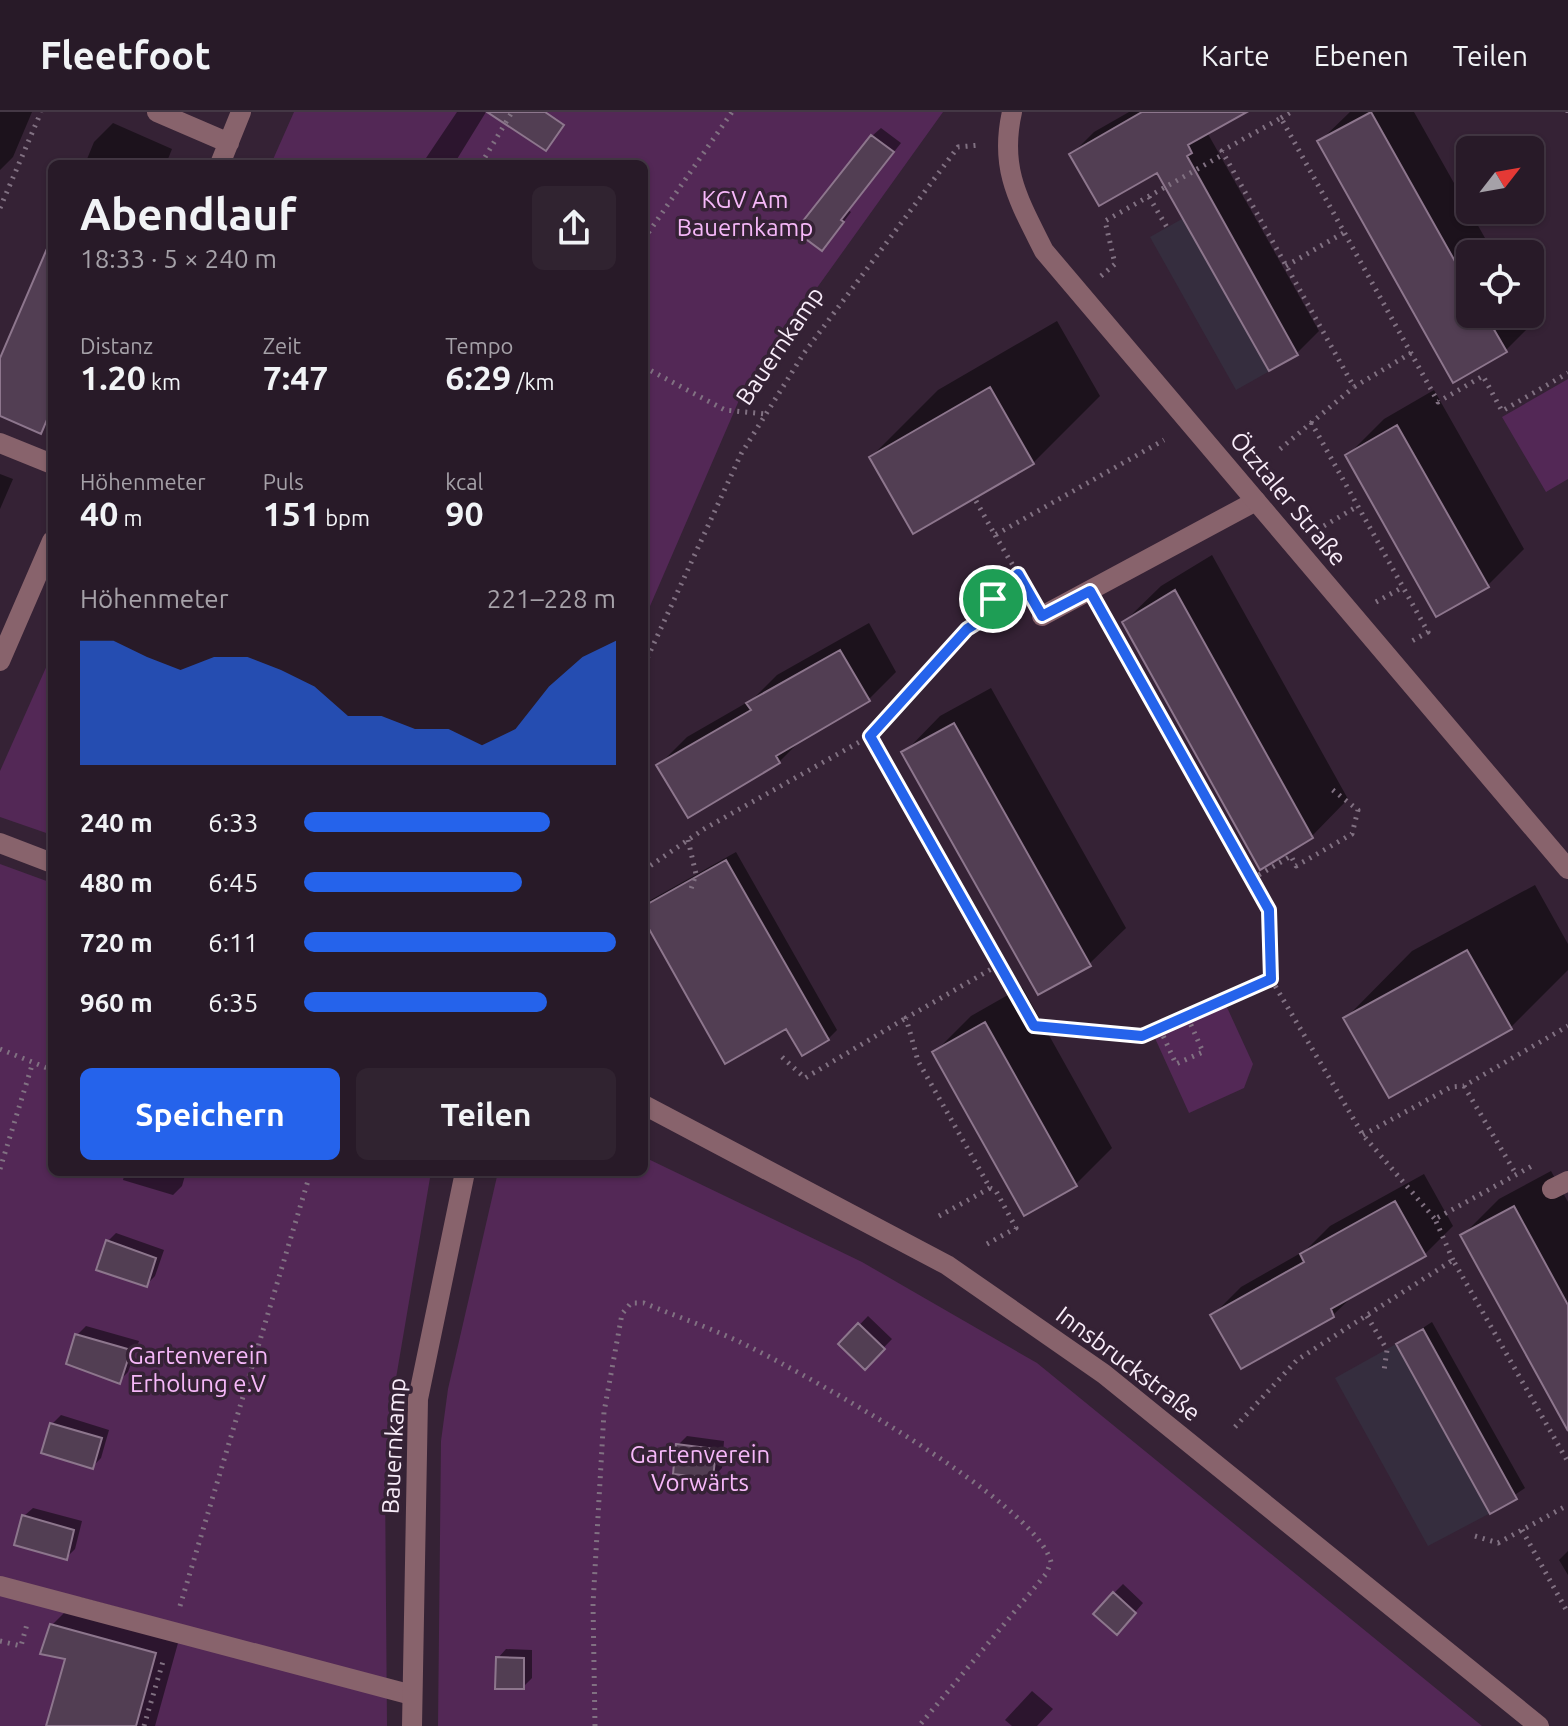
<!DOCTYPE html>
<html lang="de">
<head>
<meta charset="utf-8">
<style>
  :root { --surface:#281a28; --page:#302330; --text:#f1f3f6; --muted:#a5a1a8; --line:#443845; --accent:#2563eb }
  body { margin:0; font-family:Ubuntu,sans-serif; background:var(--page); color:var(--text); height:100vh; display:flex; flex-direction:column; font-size:30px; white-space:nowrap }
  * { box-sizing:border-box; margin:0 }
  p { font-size:26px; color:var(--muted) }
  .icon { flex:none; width:44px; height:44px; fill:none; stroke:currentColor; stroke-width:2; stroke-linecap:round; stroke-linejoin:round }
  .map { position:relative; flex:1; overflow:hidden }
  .panel { position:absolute; left:48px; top:48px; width:600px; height:1016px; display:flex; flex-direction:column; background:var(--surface); border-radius:12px; box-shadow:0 2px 6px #0004,0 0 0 2px var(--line) }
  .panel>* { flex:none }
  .needle { width:52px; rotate:59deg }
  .fabs { position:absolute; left:1456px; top:24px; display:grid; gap:16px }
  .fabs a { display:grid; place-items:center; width:88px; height:88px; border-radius:12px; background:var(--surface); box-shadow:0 2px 6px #0004,0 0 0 2px var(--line); font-size:40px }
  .pin { position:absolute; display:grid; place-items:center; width:68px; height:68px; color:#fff; margin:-34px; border:4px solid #fff; border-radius:50%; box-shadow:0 2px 8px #0007 }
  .round { display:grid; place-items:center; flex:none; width:84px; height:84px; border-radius:12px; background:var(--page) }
  .summary { display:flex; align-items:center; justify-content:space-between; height:136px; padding:0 32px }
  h1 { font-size:44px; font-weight:700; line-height:60px }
  .figures { display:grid; grid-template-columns:repeat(3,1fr); gap:12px; height:136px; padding:8px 32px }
  .figures div { display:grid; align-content:center }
  .figures b { font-size:34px; font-weight:700 }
  .figures small { font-size:22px; font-weight:400 }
  .figures p { font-size:22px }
  .chart { height:224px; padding:16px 32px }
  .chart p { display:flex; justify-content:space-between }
  .chart svg { width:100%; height:144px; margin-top:8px; fill:var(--accent); opacity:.7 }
  .cta { display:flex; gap:16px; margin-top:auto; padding:16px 32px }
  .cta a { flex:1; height:92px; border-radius:12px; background:var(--accent); color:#fff; font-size:32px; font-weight:700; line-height:92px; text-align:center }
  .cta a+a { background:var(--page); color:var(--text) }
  ul { padding:0 32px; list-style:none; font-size:26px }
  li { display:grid; grid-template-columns:128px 96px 1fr; align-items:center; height:60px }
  li i { height:20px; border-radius:10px; background:var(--accent) }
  header { display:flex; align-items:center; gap:48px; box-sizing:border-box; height:112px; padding:0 40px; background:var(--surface); border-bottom:2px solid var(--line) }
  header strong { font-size:38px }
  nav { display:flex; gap:44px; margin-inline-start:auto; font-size:28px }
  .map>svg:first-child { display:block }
  .industrial { fill:#352d3e }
  .green { fill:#532856 }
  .shadow { fill:#0007 }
  .building { fill:#523e53; stroke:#8d768d; stroke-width:2 }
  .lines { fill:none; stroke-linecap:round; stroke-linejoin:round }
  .path { stroke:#817182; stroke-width:5; stroke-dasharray:2 6; stroke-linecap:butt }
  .service { stroke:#88636c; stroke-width:20 }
  .minor { stroke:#88636c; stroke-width:20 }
  .route-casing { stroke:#fff; stroke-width:16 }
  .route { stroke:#2563eb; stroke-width:10 }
  .labels { text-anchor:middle; stroke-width:7; stroke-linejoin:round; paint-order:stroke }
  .park-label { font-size:24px; fill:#f6b8f9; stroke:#352235 }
  .street-label { font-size:24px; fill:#f8ecf9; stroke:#352235 }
</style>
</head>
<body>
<header>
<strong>Fleetfoot</strong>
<nav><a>Karte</a><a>Ebenen</a><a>Teilen</a></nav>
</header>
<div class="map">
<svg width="1568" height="1614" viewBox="0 0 1568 1614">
  <rect width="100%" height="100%" fill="#352235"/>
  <path class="industrial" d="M1212,90L1298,243L1236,278L1150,125Z
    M1423,1217L1517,1387L1428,1434L1335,1266Z"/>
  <path class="green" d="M294,0H943L743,279L644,508V52H271Z
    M1568,267V367L1546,380L1502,305Z
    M52,542V723L0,705V659Z
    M0,752L52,771V1060H431L394,1278L385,1366L387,1614H0Z
    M1225,891L1253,952L1244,976L1189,1001L1154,924Z
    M644,1045L862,1150L1037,1251L1482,1614H438L441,1329L448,1277L498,1060H644Z"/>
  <path class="shadow" d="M0,0H32L13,45L0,58Z
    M457,0H486L454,52H422Z
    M1129,0H1243L1208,22L1319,219L1297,241L1270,256L1158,58L1072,42L1094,20Z
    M1414,0L1494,142H1470V202H1528L1533,211L1505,239L1454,268L1320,29L1350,0Z
    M113,11L172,37L166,52H85L94,30Z
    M881,16L901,31L848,98L851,100L830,128L872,24Z
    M52,129V308L40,319L0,302V251Z
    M1057,209L1100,284L1033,351L871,345L938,278Z
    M1434,278L1524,437L1487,474L1347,344L1384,307Z
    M0,362L13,367L0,397Z
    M1212,443L1348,687L1312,724L1124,510L1161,474Z
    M869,511L896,560L868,588L804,625L779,650L659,653L687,625L753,587L777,563Z
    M991,576L1126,816L1089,852L904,641L940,604Z
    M736,740L837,918L828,927L787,914L644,804V795L649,789Z
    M1535,773L1568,832V858L1511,915L1346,906L1412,839Z
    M1022,875L1112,1036L1076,1072L934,941L971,904Z
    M1551,1059L1568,1090V1314L1462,1124L1499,1087Z
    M125,1060H186L182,1074L173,1083L123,1068Z
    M1424,1062L1453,1114L1425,1142L1356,1181L1333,1203H1213L1241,1175L1306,1138L1330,1114Z
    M116,1121L164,1138L155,1164L146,1173L108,1129Z
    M868,1204L892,1227L865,1255L841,1232Z
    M1432,1210L1525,1376L1491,1399L1398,1232Z
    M86,1214L139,1229L128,1260L119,1269L77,1223Z
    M61,1303L109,1318L101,1346L92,1355L52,1312Z
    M687,1324L724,1329L722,1356L713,1365L678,1333Z
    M33,1396L82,1409L75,1437L66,1446L24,1404Z
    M1568,1439V1463L1559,1448Z
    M1123,1472L1143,1491L1126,1511L1114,1481Z
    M80,1485L183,1513L155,1614H48L67,1546L52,1513Z
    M506,1537L532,1538V1566L523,1575L498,1546Z
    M1032,1579L1053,1597L1037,1614H1012L1005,1608Z"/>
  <path class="building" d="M487,0H545L564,13L546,39Z
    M1142,0H1247L1188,33L1192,41L1187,44L1298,243L1269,259L1157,61L1099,94L1069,42Z
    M1371,0L1470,176V202H1485L1507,240L1453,271L1317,29Z
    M871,23L894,40L841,108L844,110L822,139L795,119Z
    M52,125V296L41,322L0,304V246Z
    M990,275L1034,352L913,422L869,345Z
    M1397,313L1489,475L1436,505L1345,343Z
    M1175,478L1313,726L1260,758L1122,510Z
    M840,538L870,589L776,644L780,651L688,706L656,653L751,598L746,591Z
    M954,611L1091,854L1038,883L901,640Z
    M726,748L829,928L802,944L786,917L725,952L644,808V794Z
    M1467,838L1512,917L1389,986L1343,906Z
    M985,910L1077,1074L1024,1104L932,940Z
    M1395,1089L1426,1144L1331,1197L1334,1205L1241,1257L1210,1203L1304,1150L1300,1142Z
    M1514,1094L1568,1193V1319L1460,1123Z
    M106,1128L156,1146L147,1175L96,1158Z
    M858,1211L885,1237L865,1258L838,1232Z
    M1423,1217L1517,1387L1490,1402L1396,1232Z
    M75,1222L131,1238L120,1272L66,1252Z
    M50,1311L102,1326L93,1357L41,1341Z
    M676,1332L716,1337L713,1367L673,1362Z
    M22,1403L74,1418L67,1448L14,1433Z
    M1113,1480L1136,1501L1117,1523L1093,1502Z
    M50,1512L156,1541L136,1614H46L65,1547L40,1542Z
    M496,1545L524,1546V1577H495Z"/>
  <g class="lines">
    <path class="path" d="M1568,0V1
      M1281,6L1291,0
      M481,52L512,0
      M1149,85L1168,117
      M0,96L41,0
      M644,127L732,0
      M1286,154L1345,120
      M1101,164L1115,152L1105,109L1224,42
      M1411,241L1354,275L1222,39L1281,6L1438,290L1483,264L1502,299L1568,261
      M644,255L725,298L765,302
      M1311,310L1428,520L1412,529
      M1280,337L1354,275
      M976,389L995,423L1164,328
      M1317,418L1358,394
      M995,423L1028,479
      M1376,490L1403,475
      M993,501V487L1018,462
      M1103,503L1269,798L1271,867L1363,1023L1435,1107
      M644,553L741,342L804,241L958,35L980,33
      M870,624L1034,914L1142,924L1271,867
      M688,728L696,762L690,780
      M644,758L704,717L870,624L967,517L993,501L1013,502
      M1252,767L1291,744L1296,754L1352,722L1358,698L1329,675
      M1160,917L1176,952L1203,940L1187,904
      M0,937L52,958
      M782,945L805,966L906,906
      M1464,974L1516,1062
      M1363,1023L1451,975L1464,974L1568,914
      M0,1057L33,950
      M939,1104L990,1076L918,949L906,906L1000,852
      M987,1132L1016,1116L996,1079L990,1076
      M1453,1148L1435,1107L1532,1054
      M1367,1204L1387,1238L1384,1259
      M1235,1315L1297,1248L1453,1148L1568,1350
      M1522,1418L1568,1501
      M1475,1424L1498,1431L1568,1393
      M180,1494L310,1062L304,1060
      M0,1529L21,1534L27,1512
      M144,1614L164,1546
      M595,1614L593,1492L604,1300L622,1202L631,1191H644C680,1206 717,1218 752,1236C812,1266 1035,1390 1051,1450L1046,1462L919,1614"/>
    <path class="service" d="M1042,504L1256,389
      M0,731L52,751
      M1552,1077L1568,1069
      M0,1474L412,1583"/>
    <path class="minor" d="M157,0L229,31
      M1012,0C999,57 1019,89 1044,139L1568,757
      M220,52L241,0
      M0,331L52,352
      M0,549L52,429
      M644,993L947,1153L1104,1262L1539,1614
      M412,1614L418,1287L465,1060"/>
  </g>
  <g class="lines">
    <g class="route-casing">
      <path id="route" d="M1018,462L1042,504L1090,479L1269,798L1271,867L1142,924L1034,914L870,624L967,517L993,501V487Z"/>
    </g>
    <use href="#route" class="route"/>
  </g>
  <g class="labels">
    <g class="park-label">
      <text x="745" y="96">KGV Am<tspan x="745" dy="28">Bauernkamp</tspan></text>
      <text x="198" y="1252">Gartenverein<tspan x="198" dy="28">Erholung e.V</tspan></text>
      <text x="700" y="1351">Gartenverein<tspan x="700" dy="28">Vorwärts</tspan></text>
    </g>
    <g class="street-label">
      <text transform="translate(780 234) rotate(-56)" y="8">Bauernkamp</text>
      <text transform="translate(1288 387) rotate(50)" y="8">Ötztaler Straße</text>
      <text transform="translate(1128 1252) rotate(37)" y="8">Innsbruckstraße</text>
      <text transform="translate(394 1334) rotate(-87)" y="8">Bauernkamp</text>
    </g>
  </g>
</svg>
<div class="fabs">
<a><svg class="needle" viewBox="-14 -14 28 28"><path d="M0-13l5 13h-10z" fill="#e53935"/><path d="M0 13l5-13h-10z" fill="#a5a1a8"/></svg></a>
<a><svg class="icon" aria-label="locate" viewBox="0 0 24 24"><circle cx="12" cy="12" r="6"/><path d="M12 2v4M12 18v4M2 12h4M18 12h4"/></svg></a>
</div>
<div class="pin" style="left:993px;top:487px;background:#1e9e55"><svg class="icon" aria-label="arrive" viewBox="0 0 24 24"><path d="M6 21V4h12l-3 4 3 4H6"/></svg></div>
<section class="panel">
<div class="summary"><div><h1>Abendlauf</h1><p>18:33 · 5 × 240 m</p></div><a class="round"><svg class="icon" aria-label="share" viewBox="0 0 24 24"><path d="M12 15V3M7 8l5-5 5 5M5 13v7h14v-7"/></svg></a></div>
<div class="figures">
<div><p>Distanz</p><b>1.20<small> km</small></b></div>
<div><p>Zeit</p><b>7:47</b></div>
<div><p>Tempo</p><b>6:29<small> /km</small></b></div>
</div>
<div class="figures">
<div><p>Höhenmeter</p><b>40<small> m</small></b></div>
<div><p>Puls</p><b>151<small> bpm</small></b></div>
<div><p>kcal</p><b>90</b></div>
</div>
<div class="chart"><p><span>Höhenmeter</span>221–228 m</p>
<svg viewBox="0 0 160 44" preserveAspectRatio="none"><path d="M0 44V6L10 6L20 11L30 15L40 11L50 11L60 15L70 20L80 29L90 29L100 33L110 33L120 38L130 33L140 20L150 11L160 6V44z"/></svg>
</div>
<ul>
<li><b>240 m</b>6:33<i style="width:79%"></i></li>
<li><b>480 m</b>6:45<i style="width:70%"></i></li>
<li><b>720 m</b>6:11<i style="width:100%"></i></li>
<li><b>960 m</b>6:35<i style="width:78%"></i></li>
</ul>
<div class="cta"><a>Speichern</a><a>Teilen</a></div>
</section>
</div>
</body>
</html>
